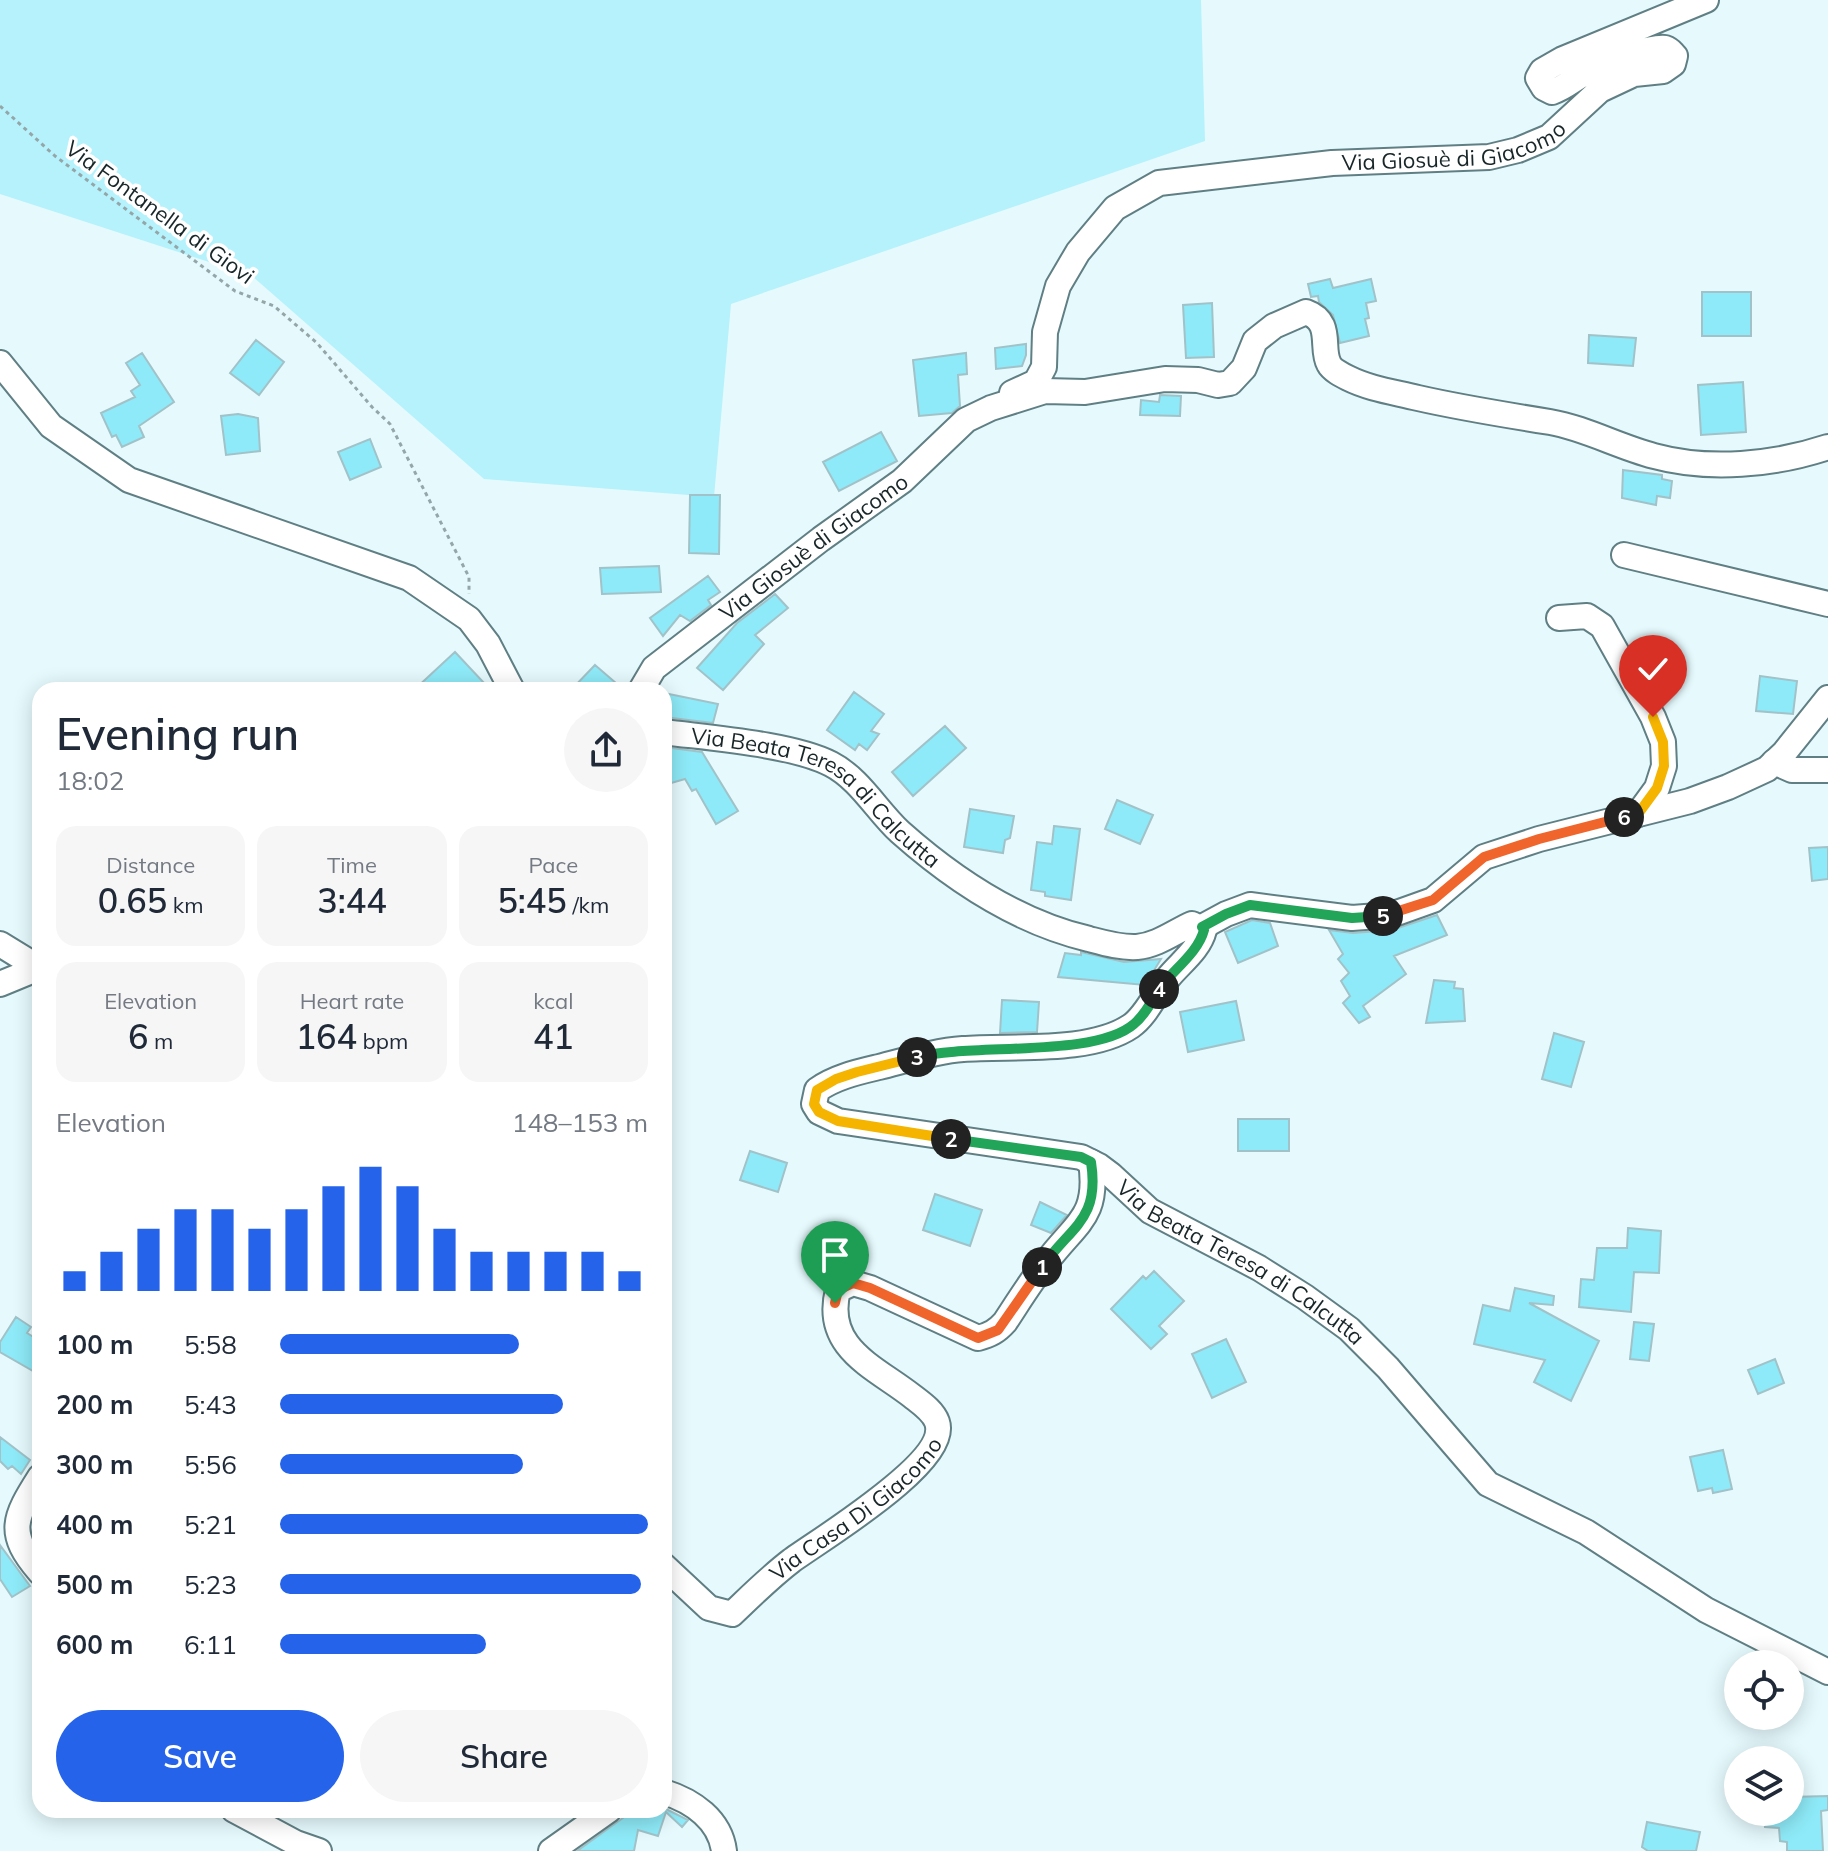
<!DOCTYPE html>
<html lang="en">
<head>
<meta charset="utf-8">
<style>
  :root { --surface:#fff; --page:#f6f6f7; --text:#1f2937; --muted:#747a83; --accent:#2563eb }
  body { margin:0; font-family:Mulish,sans-serif; background:var(--page); color:var(--text); height:100vh; display:flex; flex-direction:column; font-size:30px; white-space:nowrap }
  * { box-sizing:border-box; margin:0 }
  p { font-size:26px; color:var(--muted) }
  .icon { flex:none; width:44px; height:44px; fill:none; stroke:currentColor; stroke-width:2; stroke-linecap:round; stroke-linejoin:round }
  .map { position:relative; flex:1; overflow:hidden }
  .drawer { position:absolute; left:32px; top:682px; width:640px; height:1136px; display:flex; flex-direction:column; background:var(--surface); border-radius:24px; box-shadow:0 4px 20px #0003 }
  .drawer>* { flex:none }
  .fabs { position:absolute; left:1724px; top:1650px; display:grid; gap:16px }
  .fabs a { display:grid; place-items:center; width:80px; height:80px; border-radius:50%; background:var(--surface); box-shadow:0 4px 20px #0003; font-size:40px }
  .pin { position:absolute; display:grid; place-items:center; width:68px; height:68px; color:#fff; margin:-82px -34px; border-radius:50% 50% 50% 0; rotate:-45deg; box-shadow:0 0 8px #0007 }
  .pin .icon { rotate:45deg }
  .km { position:absolute; width:40px; height:40px; margin:-20px; border-radius:50%; background:#222; color:#fff; font-size:22px; line-height:40px; text-align:center }
  .round { display:grid; place-items:center; flex:none; width:84px; height:84px; border-radius:42px; background:var(--page) }
  .head { display:flex; align-items:center; justify-content:space-between; height:136px; padding:0 24px }
  h1 { font-size:44px; font-weight:600; line-height:60px }
  .metrics { display:grid; grid-template-columns:repeat(3,1fr); gap:12px; height:136px; padding:8px 24px }
  .metrics div { display:grid; align-content:center; border-radius:20px; background:var(--page); text-align:center }
  .metrics b { font-size:34px; font-weight:600 }
  .metrics small { font-size:22px; font-weight:400 }
  .metrics p { font-size:22px }
  .chart { height:224px; padding:16px 24px }
  .chart p { display:flex; justify-content:space-between }
  .chart svg { width:100%; height:144px; margin-top:8px; stroke:var(--accent); stroke-width:6 }
  .primary-button { display:flex; gap:16px; margin-top:auto; padding:16px 24px }
  .primary-button a { flex:1; height:92px; border-radius:48px; background:var(--accent); color:#fff; font-size:32px; font-weight:600; line-height:92px; text-align:center }
  .primary-button a+a { background:var(--page); color:var(--text) }
  ul { padding:0 24px; list-style:none; font-size:26px }
  li { display:grid; grid-template-columns:128px 96px 1fr; align-items:center; height:60px }
  li i { height:20px; border-radius:10px; background:var(--accent) }
  .map>svg:first-child { display:block }
  .green { fill:#b6f2fc }
  .building { fill:#8eeaf8; stroke:#a1c2c8; stroke-width:2 }
  .lines { fill:none; stroke-linecap:round; stroke-linejoin:round }
  .minor-casing { stroke:#607f84; stroke-width:28 }
  .path { stroke:#95a6a9; stroke-width:3; stroke-dasharray:4 4; stroke-linecap:butt }
  .minor { stroke:#fff; stroke-width:24 }
  .split-1-casing { stroke:#fff; stroke-width:16 }
  .split-2-casing { stroke:#fff; stroke-width:16 }
  .split-3-casing { stroke:#fff; stroke-width:16 }
  .split-4-casing { stroke:#fff; stroke-width:16 }
  .split-5-casing { stroke:#fff; stroke-width:16 }
  .split-6-casing { stroke:#fff; stroke-width:16 }
  .split-7-casing { stroke:#fff; stroke-width:16 }
  .split-1 { stroke:#f0652b; stroke-width:10 }
  .split-2 { stroke:#22a559; stroke-width:10 }
  .split-3 { stroke:#f5b400; stroke-width:10 }
  .split-4 { stroke:#22a559; stroke-width:10 }
  .split-5 { stroke:#22a559; stroke-width:10 }
  .split-6 { stroke:#f0652b; stroke-width:10 }
  .split-7 { stroke:#f5b400; stroke-width:10 }
  .labels { text-anchor:middle; stroke-width:7; stroke-linejoin:round; paint-order:stroke }
  .street-label { font-size:22px; fill:#192628; stroke:#fff }
</style>
</head>
<body>
<div class="map">
<svg width="1828" height="1851" viewBox="0 0 1828 1851">
  <rect width="100%" height="100%" fill="#e6fafd"/>
  <path class="green" d="M0,0H1201L1205,141L731,304L714,497L484,479L252,276L0,194Z"/>
  <path class="building" d="M1330,279L1333,288L1371,279L1376,301L1366,303L1369,318L1365,319L1369,336L1340,343L1333,315L1319,302L1318,296L1311,297L1308,284Z
    M1702,292H1751V336H1702Z
    M1212,303L1214,357L1186,358L1183,305Z
    M1589,335L1636,338L1633,366L1588,363Z
    M256,340L284,362L259,395L230,373Z
    M1026,344V355L1022,366L996,369L995,348Z
    M142,353L174,402L139,426L144,437L122,447L116,435L112,437L101,413L135,397L131,391L140,385L126,363Z
    M966,353L967,374L958,375L960,406L952,413L919,416L913,360Z
    M1743,382L1746,432L1701,435L1698,385Z
    M1160,395L1181,396L1180,416L1140,415L1141,400L1159,402Z
    M238,414L258,418L260,451L226,455L221,416Z
    M881,432L897,461L839,491L823,462Z
    M370,439L381,467L350,480L338,452Z
    M1623,470L1662,475V479L1672,481L1670,498L1657,496L1656,505L1622,498Z
    M690,495H720L719,554L689,553Z
    M659,566L661,592L602,594L600,568Z
    M708,576L720,592L708,600L711,605L690,621L680,615L663,636L650,618Z
    M775,594L788,608L755,635L764,644L723,690L697,668L737,623Z
    M455,652L484,683L476,690H414Z
    M595,665L624,690H571Z
    M1760,676L1797,681L1793,714L1756,711Z
    M854,692L884,714L871,731L879,734L867,750L859,744L855,750L827,730Z
    M664,693L718,704L713,723L664,717Z
    M945,726L966,748L913,796L892,772Z
    M664,747L702,752L738,811L716,824L696,789L692,791L685,779L668,784L667,770H664Z
    M1117,800L1153,815L1140,844L1105,829Z
    M970,809L1014,816L1010,838L1005,840L1003,853L964,847Z
    M1054,826L1080,829L1071,900L1045,896V892L1031,890L1037,842L1052,844Z
    M1828,847V879L1812,881L1809,848Z
    M1437,915L1447,935L1394,956L1406,974L1363,1006L1370,1017L1359,1023L1343,1003L1350,996L1341,981L1349,973L1338,959L1343,954L1329,930L1353,933L1392,930Z
    M1252,920L1270,923L1278,946L1238,963L1225,932Z
    M1081,952L1124,962L1161,959L1145,985L1058,977L1065,953L1081,955Z
    M1434,980L1455,982L1454,988L1463,989L1465,1021L1426,1023Z
    M1002,1000L1039,1002L1037,1032L1000,1033Z
    M1236,1001L1244,1040L1188,1052L1180,1012Z
    M1554,1033L1584,1042L1571,1087L1542,1079Z
    M1238,1119H1289V1151H1238Z
    M750,1151L787,1163L778,1192L740,1180Z
    M935,1194L982,1210L970,1246L923,1230Z
    M1040,1202L1067,1215L1051,1233L1031,1225Z
    M1628,1228L1661,1231L1659,1273L1634,1272L1631,1312L1579,1307L1581,1279L1594,1280L1597,1248H1627Z
    M1154,1271L1184,1301L1159,1326L1167,1334L1151,1349L1111,1309L1143,1276L1146,1279Z
    M1515,1288L1554,1296L1553,1305L1529,1303L1599,1341L1571,1401L1534,1382L1545,1360L1474,1344L1483,1305L1510,1311Z
    M16,1317L31,1327L27,1333L40,1341V1375L0,1352V1342Z
    M1634,1322L1654,1324L1649,1361L1630,1359Z
    M1226,1339L1246,1382L1212,1398L1192,1354Z
    M1775,1359L1784,1383L1758,1394L1748,1370Z
    M0,1437L30,1460L21,1474L12,1466L8,1469L0,1461Z
    M1723,1450L1732,1489L1713,1493L1712,1488L1698,1491L1690,1457Z
    M0,1545L30,1586L12,1597L0,1579Z
    M1828,1796V1810L1821,1811L1823,1851H1787V1842L1780,1841L1779,1828L1765,1827L1764,1812H1790V1797Z
    M664,1808L688,1820L682,1827L666,1812L658,1836L638,1830L634,1851H577L634,1810H664Z
    M1647,1822L1700,1832L1696,1851H1648L1642,1847Z"/>
  <g class="lines">
    <g class="minor-casing">
      <g id="minor">
        <path d="M0,363L51,426L129,480L409,578L469,619L488,644L512,690"/>
        <path id="s1" d="M1012,393L1036,382L1044,367L1045,332L1058,286L1078,252L1115,208L1159,183L1332,163L1489,157L1518,150L1549,137L1600,90L1634,74L1663,71L1673,64L1675,56C1671,52 1671,50 1665,48C1651,46 1605,63 1591,70C1577,76 1567,87 1552,92L1544,88L1538,78L1542,71L1563,59L1706,0"/>
        <path d="M1624,555L1828,604"/>
        <path d="M1559,618L1587,616L1602,626L1653,717L1663,742L1664,766L1657,788L1638,814"/>
        <path id="s2" d="M641,690L654,668L821,539L902,481L966,420L991,408L1045,391L1085,392L1165,379L1198,380L1218,385L1230,383L1244,368L1255,341L1274,326L1306,312C1334,322 1320,348 1329,364C1332,370 1342,375 1348,378C1370,389 1394,392 1418,398C1462,408 1506,415 1550,422C1585,428 1619,447 1654,456C1709,471 1774,465 1828,447"/>
        <path id="s3" d="M664,732C709,738 792,744 831,764C860,779 877,811 900,832C954,880 1017,922 1089,939C1104,943 1121,948 1137,947C1158,945 1174,932 1192,924L1204,930C1199,950 1180,963 1168,978C1155,993 1147,1015 1131,1026C1090,1054 1011,1045 963,1049C935,1051 907,1060 879,1067C858,1072 835,1077 817,1090L814,1104L819,1112L838,1121L1081,1157L1099,1166L1111,1175L1150,1211L1259,1268L1305,1297L1349,1329L1388,1368L1488,1484L1586,1532L1706,1610L1828,1672"/>
        <path d="M1774,762L1792,770H1828"/>
        <path d="M1202,927L1226,914L1250,905L1352,918L1391,915L1433,900L1484,857L1539,839L1690,801L1728,787L1767,769L1784,753L1828,698"/>
        <path d="M0,944L31,963L34,970"/>
        <path d="M0,984L34,970H40"/>
        <path d="M40,1477C14,1518 6,1533 40,1572"/>
        <path id="s4" d="M664,1566L709,1608L732,1614C751,1596 770,1577 791,1561C819,1540 951,1462 937,1422C933,1411 921,1403 912,1396C875,1367 823,1348 838,1290L853,1283L870,1288L978,1338C990,1335 997,1331 1005,1322C1019,1301 1032,1279 1048,1260C1077,1222 1099,1216 1091,1162"/>
        <path d="M664,1792C693,1801 720,1820 724,1851"/>
        <path d="M234,1810L296,1843L319,1851"/>
        <path d="M551,1851L609,1810"/>
      </g>
    </g>
    <path class="path" d="M0,106L55,156L235,291L274,306L317,343L372,407L390,424L469,577V594"/>
    <use href="#minor" class="minor"/>
  </g>
  <g class="lines">
    <g class="split-1-casing">
      <path id="split-1" d="M835,1303L838,1290L853,1283L870,1288L978,1338L998,1330L1042,1267"/>
    </g>
    <g class="split-2-casing">
      <path id="split-2" d="M951,1139L1081,1157L1091,1162C1100,1220 1071,1226 1042,1267"/>
    </g>
    <g class="split-3-casing">
      <path id="split-3" d="M917,1057L857,1072L836,1079L817,1090L814,1104L819,1112L838,1121L951,1139"/>
    </g>
    <g class="split-4-casing">
      <path id="split-4" d="M917,1057C972,1043 1095,1058 1134,1024C1145,1015 1152,1001 1159,989"/>
    </g>
    <g class="split-5-casing">
      <path id="split-5" d="M1159,989C1173,970 1198,953 1204,930L1202,927L1226,914L1250,905L1352,918L1383,916"/>
    </g>
    <g class="split-6-casing">
      <path id="split-6" d="M1383,916L1433,900L1484,857L1539,839L1624,817"/>
    </g>
    <g class="split-7-casing">
      <path id="split-7" d="M1624,817L1638,814L1657,788L1664,766L1663,742L1653,717"/>
    </g>
    <use href="#split-1" class="split-1"/>
    <use href="#split-2" class="split-2"/>
    <use href="#split-3" class="split-3"/>
    <use href="#split-4" class="split-4"/>
    <use href="#split-5" class="split-5"/>
    <use href="#split-6" class="split-6"/>
    <use href="#split-7" class="split-7"/>
  </g>
  <g class="labels">
    <g class="street-label">
      <text dy="8" stroke="none"><textPath href="#s1" startOffset="572">Via Giosuè di Giacomo</textPath></text>
      <text transform="translate(160 212) rotate(36)" y="8">Via Fontanella di Giovi</text>
      <text dy="8" stroke="none"><textPath href="#s2" startOffset="226">Via Giosuè di Giacomo</textPath></text>
      <text dy="8" stroke="none"><textPath href="#s3" startOffset="172">Via Beata Teresa di Calcutta</textPath></text>
      <text dy="8" stroke="none"><textPath href="#s3" startOffset="1538">Via Beata Teresa di Calcutta</textPath></text>
      <text dy="8" stroke="none"><textPath href="#s4" startOffset="248">Via Casa Di Giacomo</textPath></text>
    </g>
  </g>
</svg>
<div class="fabs">
<a><svg class="icon" aria-label="locate" viewBox="0 0 24 24"><circle cx="12" cy="12" r="6"/><path d="M12 2v4M12 18v4M2 12h4M18 12h4"/></svg></a>
<a><svg class="icon" aria-label="layers" viewBox="0 0 24 24"><path d="M12 4l9 5-9 5-9-5zM3 14l9 5 9-5"/></svg></a>
</div>
<div class="pin" style="left:835px;top:1303px;background:#1e9e55"><svg class="icon" aria-label="arrive" viewBox="0 0 24 24"><path d="M6 21V4h12l-3 4 3 4H6"/></svg></div>
<div class="pin" style="left:1653px;top:717px;background:#d93025"><svg class="icon" aria-label="check" viewBox="0 0 24 24"><path d="M5 12l5 5 9-10"/></svg></div>
<b class="km" style="left:1042px;top:1267px">1</b>
<b class="km" style="left:951px;top:1139px">2</b>
<b class="km" style="left:917px;top:1057px">3</b>
<b class="km" style="left:1159px;top:989px">4</b>
<b class="km" style="left:1383px;top:916px">5</b>
<b class="km" style="left:1624px;top:817px">6</b>
<section class="drawer">
<div class="head"><div><h1>Evening run</h1><p>18:02</p></div><a class="round"><svg class="icon" aria-label="share" viewBox="0 0 24 24"><path d="M12 15V3M7 8l5-5 5 5M5 13v7h14v-7"/></svg></a></div>
<div class="metrics">
<div><p>Distance</p><b>0.65<small> km</small></b></div>
<div><p>Time</p><b>3:44</b></div>
<div><p>Pace</p><b>5:45<small> /km</small></b></div>
</div>
<div class="metrics">
<div><p>Elevation</p><b>6<small> m</small></b></div>
<div><p>Heart rate</p><b>164<small> bpm</small></b></div>
<div><p>kcal</p><b>41</b></div>
</div>
<div class="chart"><p><span>Elevation</span>148–153 m</p>
<svg viewBox="0 0 160 44" preserveAspectRatio="none"><path d="M5 44V38M15 44V32M25 44V25M35 44V19M45 44V19M55 44V25M65 44V19M75 44V12M85 44V6M95 44V12M105 44V25M115 44V32M125 44V32M135 44V32M145 44V32M155 44V38"/></svg>
</div>
<ul>
<li><b>100 m</b>5:58<i style="width:65%"></i></li>
<li><b>200 m</b>5:43<i style="width:77%"></i></li>
<li><b>300 m</b>5:56<i style="width:66%"></i></li>
<li><b>400 m</b>5:21<i style="width:100%"></i></li>
<li><b>500 m</b>5:23<i style="width:98%"></i></li>
<li><b>600 m</b>6:11<i style="width:56%"></i></li>
</ul>
<div class="primary-button"><a>Save</a><a>Share</a></div>
</section>
</div>
</body>
</html>
